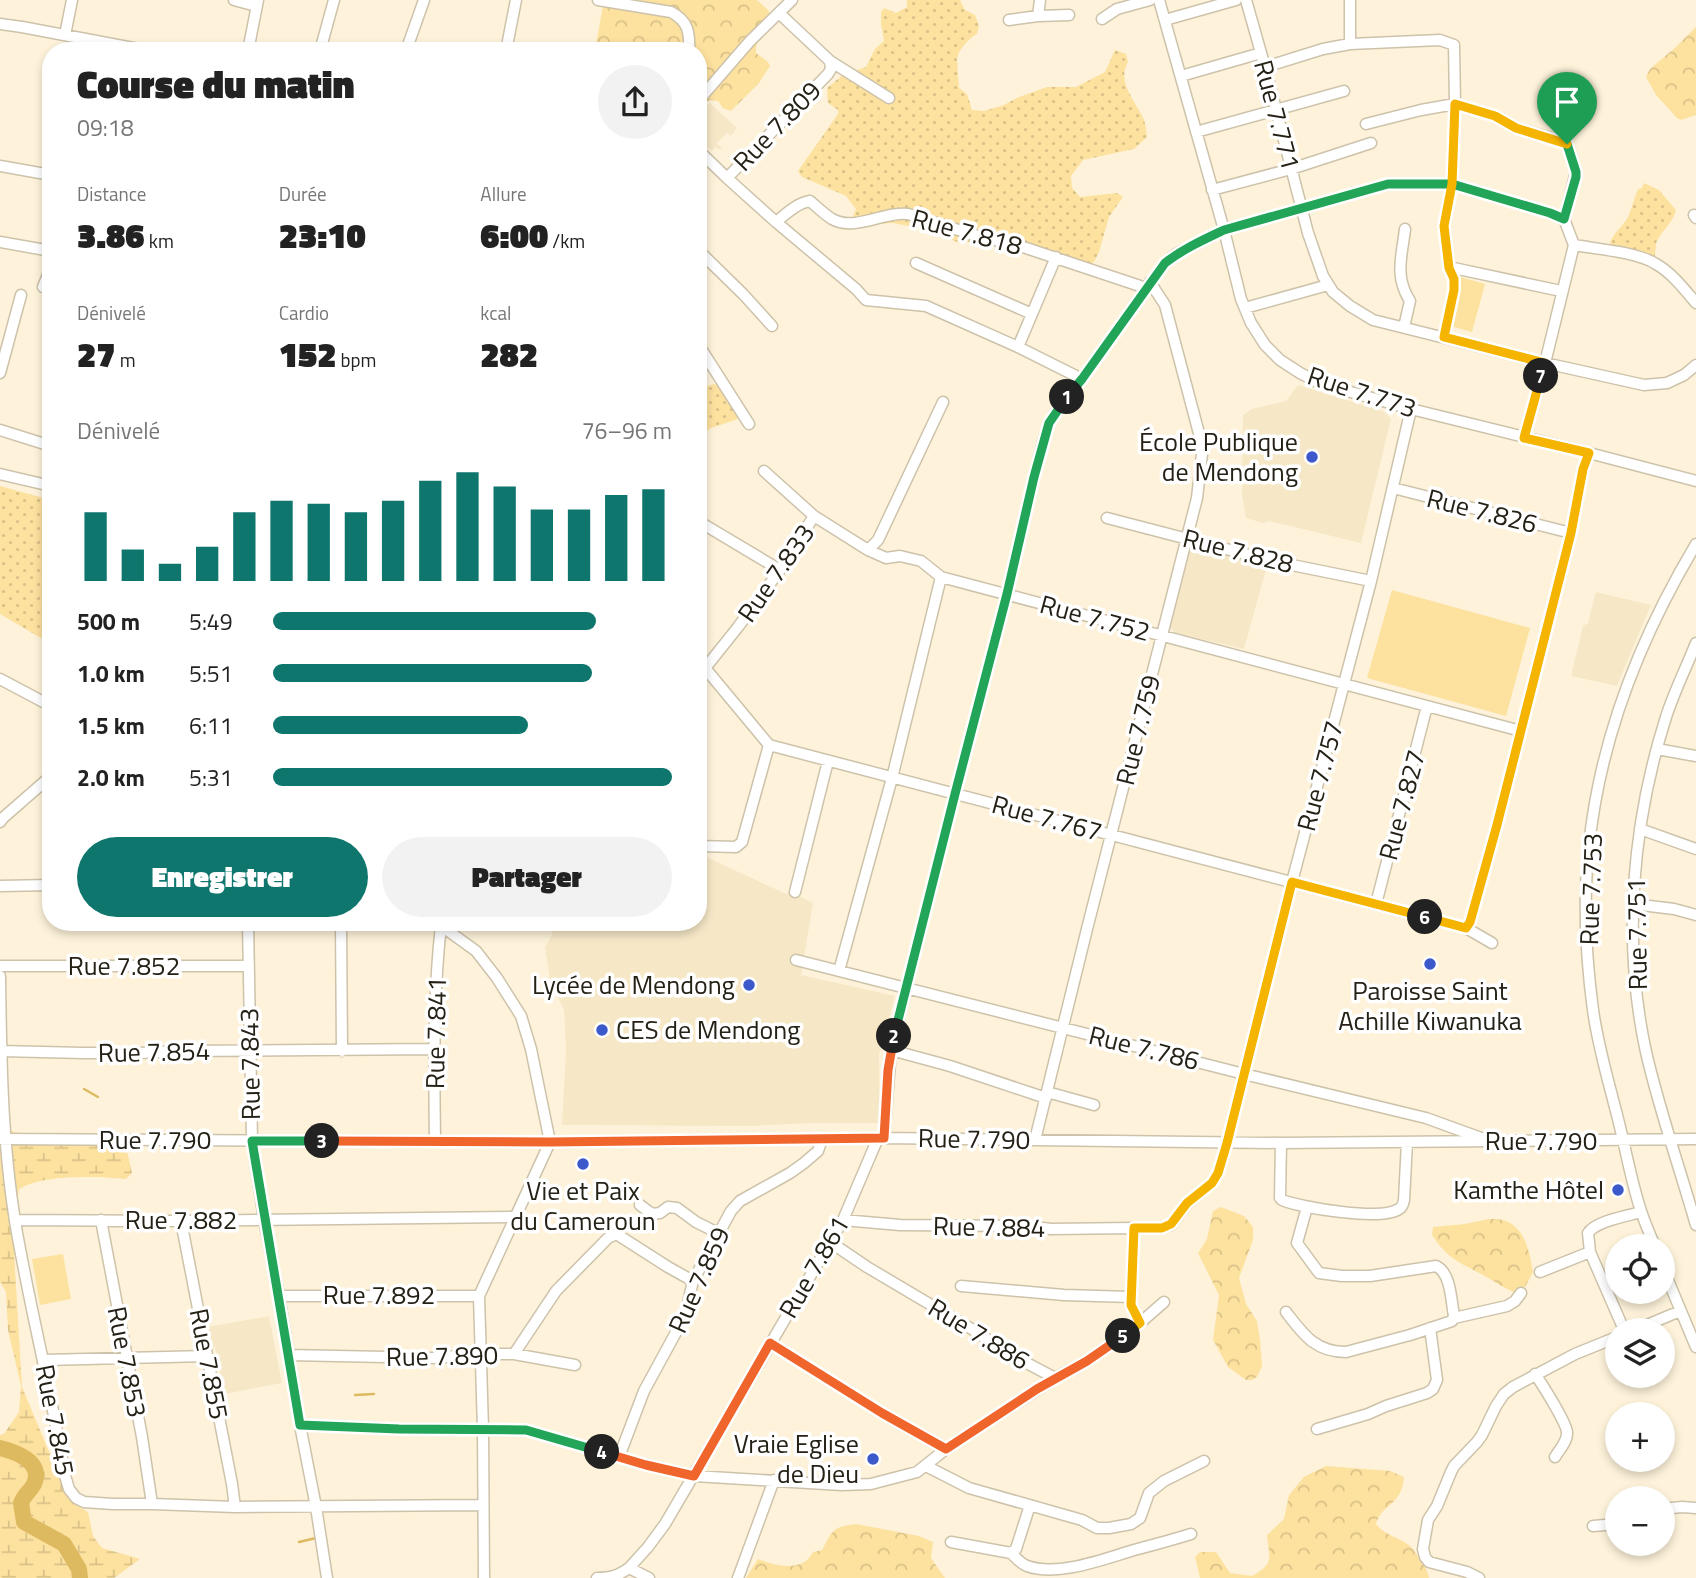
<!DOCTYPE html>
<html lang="fr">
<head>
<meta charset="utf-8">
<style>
  :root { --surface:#fff; --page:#f2f2f2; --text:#222; --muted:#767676; --accent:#0f766e }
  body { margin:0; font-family:"Titillium Web",sans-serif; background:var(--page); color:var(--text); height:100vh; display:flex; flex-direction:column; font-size:26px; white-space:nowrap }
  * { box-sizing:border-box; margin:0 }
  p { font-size:23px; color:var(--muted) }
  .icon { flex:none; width:38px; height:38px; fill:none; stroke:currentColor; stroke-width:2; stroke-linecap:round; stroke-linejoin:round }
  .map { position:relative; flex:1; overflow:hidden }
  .details { position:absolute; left:42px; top:42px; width:665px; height:889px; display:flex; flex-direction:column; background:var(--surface); border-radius:28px; box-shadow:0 4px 10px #0003 }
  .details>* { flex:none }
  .tools { position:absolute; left:1605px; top:1234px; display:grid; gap:14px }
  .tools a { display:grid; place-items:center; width:70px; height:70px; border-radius:50%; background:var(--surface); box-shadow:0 4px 10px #0003; font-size:35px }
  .pin { position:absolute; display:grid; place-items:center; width:60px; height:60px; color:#fff; margin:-72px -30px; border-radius:50% 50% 50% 0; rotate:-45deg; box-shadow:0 0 7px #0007 }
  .pin .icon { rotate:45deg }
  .km { position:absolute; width:35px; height:35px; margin:-18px; border-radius:50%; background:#222; color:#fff; font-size:19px; line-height:35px; text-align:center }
  .round { display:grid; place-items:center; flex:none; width:74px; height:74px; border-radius:37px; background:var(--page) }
  .overview { display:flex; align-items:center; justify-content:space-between; height:119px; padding:0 35px }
  h1 { font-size:38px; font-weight:800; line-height:52px }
  .metrics { display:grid; grid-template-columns:repeat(3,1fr); gap:10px; height:119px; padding:7px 35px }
  .metrics div { display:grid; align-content:center }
  .metrics b { font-size:35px; font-weight:800 }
  .metrics small { font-size:19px; font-weight:400 }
  .metrics p { font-size:19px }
  .chart { height:196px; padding:14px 35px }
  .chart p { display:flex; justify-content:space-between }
  .chart svg { width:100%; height:126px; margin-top:7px; stroke:var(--accent); stroke-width:6 }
  .button { display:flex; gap:14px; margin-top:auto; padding:14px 35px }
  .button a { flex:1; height:80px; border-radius:42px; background:var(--accent); color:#fff; font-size:28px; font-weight:800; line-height:80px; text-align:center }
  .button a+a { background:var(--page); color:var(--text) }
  ul { padding:0 35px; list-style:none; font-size:23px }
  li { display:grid; grid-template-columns:112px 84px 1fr; align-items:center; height:52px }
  li i { height:18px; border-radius:9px; background:var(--accent) }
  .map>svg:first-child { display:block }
  .built { fill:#f6e8c7 }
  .grass { fill:url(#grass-dots) }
  .forest { fill:url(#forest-crowns) }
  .wetland { fill:url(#wetland-marsh) }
  .garden { fill:#fde19f }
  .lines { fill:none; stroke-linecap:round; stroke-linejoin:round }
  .stream { stroke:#ddba60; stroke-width:2.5 }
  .river { stroke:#ddba60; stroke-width:16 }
  .minor-casing { stroke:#cdc2aa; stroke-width:13 }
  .minor { stroke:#fff; stroke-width:10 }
  .split-1-casing { stroke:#fff; stroke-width:14 }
  .split-2-casing { stroke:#fff; stroke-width:14 }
  .split-3-casing { stroke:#fff; stroke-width:14 }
  .split-4-casing { stroke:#fff; stroke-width:14 }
  .split-5-casing { stroke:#fff; stroke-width:14 }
  .split-6-casing { stroke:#fff; stroke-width:14 }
  .split-7-casing { stroke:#fff; stroke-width:14 }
  .split-8-casing { stroke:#fff; stroke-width:14 }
  .split-1 { stroke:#22a559; stroke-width:9 }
  .split-2 { stroke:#22a559; stroke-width:9 }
  .split-3 { stroke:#f0652b; stroke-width:9 }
  .split-4 { stroke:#22a559; stroke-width:9 }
  .split-5 { stroke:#f0652b; stroke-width:9 }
  .split-6 { stroke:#f5b400; stroke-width:9 }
  .split-7 { stroke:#f5b400; stroke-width:9 }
  .split-8 { stroke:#f5b400; stroke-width:9 }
  .poi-dot { fill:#3b59cb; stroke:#fff; stroke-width:2.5 }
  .labels { text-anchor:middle; stroke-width:7; stroke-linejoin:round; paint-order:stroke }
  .street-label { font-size:26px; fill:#252117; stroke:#fff }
  .poi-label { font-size:26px; fill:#252117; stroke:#fff; text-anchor:end }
</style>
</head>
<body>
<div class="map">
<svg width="1696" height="1578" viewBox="0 0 1696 1578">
  <defs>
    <pattern id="grass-dots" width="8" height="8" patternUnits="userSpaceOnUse" patternTransform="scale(1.75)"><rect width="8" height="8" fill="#fde19f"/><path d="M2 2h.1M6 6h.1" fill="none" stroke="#d9c188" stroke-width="1.8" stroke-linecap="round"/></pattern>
    <pattern id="forest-crowns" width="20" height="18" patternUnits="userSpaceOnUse" patternTransform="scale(1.75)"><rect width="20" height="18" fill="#fde19f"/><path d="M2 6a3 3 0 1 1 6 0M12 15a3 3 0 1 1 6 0" fill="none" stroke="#d9c188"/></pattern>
    <pattern id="wetland-marsh" width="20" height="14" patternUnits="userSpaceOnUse" patternTransform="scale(1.75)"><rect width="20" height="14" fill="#fde19f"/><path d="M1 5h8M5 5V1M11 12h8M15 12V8" fill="none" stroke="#d9c188"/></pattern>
  </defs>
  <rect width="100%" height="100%" fill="#fef3da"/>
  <path class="built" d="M710,103L737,128L731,136L727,133L719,141L717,144L722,148L720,150L715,147L712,151L698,141V113Z
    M1298,385L1383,411L1391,419L1361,543L1269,521L1263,523L1246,518L1242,495L1243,415L1252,409L1286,401Z
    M1192,543L1268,562L1244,649L1176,633L1168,626L1188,546Z
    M1596,592L1651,605L1617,686L1571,676L1583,626L1588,623Z
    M700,848L702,855L784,893L797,895L813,903L801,975L895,996L879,1054L880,1123H811L753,1126L562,1125L566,1050L564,1010L550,980L545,947L552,935L551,922H698V849Z
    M269,1316L282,1383L224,1394L215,1347H211L207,1327Z"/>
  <path class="grass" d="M907,0H960L965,10L975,15L979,26L977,34C968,39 959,49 957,59L959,88L967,94L972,110L984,111L1004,105L1019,97L1047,87H1076L1105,72L1115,50L1126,54L1128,62C1116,83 1136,101 1144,120C1146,125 1146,131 1147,137L1134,149L1083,160L1071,176L1072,188L1080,197L1117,193L1123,197L1109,217L1099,252L1094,262L1090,264L1056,255L983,242H957L929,230L893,223L866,225L855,220L853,216L856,209L846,196L802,177L798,171L838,114V110L828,103L827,88L843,75L866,67L875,49L884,41L881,24V12L884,8L896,13L907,7Z
    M1644,183L1659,190L1676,210C1673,223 1661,231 1656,243C1656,246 1655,254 1655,256L1651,258L1609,247C1611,234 1622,228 1628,217C1632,208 1634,198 1638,189L1642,188Z
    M714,384L722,387L738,419L711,428L698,436V389Z
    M0,486L51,500V644L0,614Z"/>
  <path class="forest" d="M604,0H757L768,10L775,24C765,33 755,39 756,53L768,62L770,66L759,83L731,111L723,108L718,101L710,100L698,108V51H597L596,44Z
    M1696,27V115L1681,120L1677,118L1656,95L1646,77L1650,69L1676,47Z
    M1221,1207L1244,1216L1253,1227V1240L1239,1278L1246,1304L1257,1321L1260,1340L1262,1366L1257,1377L1252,1380H1246L1228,1367L1213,1340L1219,1295L1198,1253L1207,1239L1213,1211Z
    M1489,1219C1494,1219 1501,1219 1506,1221C1526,1229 1530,1255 1533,1272L1525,1287L1517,1293C1504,1289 1493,1280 1481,1274C1457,1261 1448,1259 1432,1235L1433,1227L1465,1224Z
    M1326,1466L1390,1471L1404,1477C1402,1506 1381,1504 1376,1524C1384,1535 1398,1537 1409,1545C1416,1552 1428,1569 1429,1578H1200L1195,1557L1200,1552H1216L1230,1573L1252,1576C1275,1563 1269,1559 1267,1535L1284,1519L1289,1495L1304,1477Z
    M856,1524L919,1536L933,1542L931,1558L945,1578H746L758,1559C775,1566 803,1573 813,1552L822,1550C833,1530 832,1527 856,1524Z"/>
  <path class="wetland" d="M0,1124L14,1132L82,1139L127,1151L132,1173L126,1179C99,1176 42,1174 19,1189L15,1220L14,1252L22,1387L65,1490L74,1504L88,1512L93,1536L102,1548L140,1559L114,1578H0V1435L4,1434L19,1412L21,1386L8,1330L6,1292L0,1282Z"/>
  <path class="garden" d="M1457,276L1485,284L1472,332L1444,324Z
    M1392,590L1530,628L1506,716L1367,678Z
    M63,1254L71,1299L40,1305L32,1259Z"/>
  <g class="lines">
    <path class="stream" d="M84,1089L98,1097
      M355,1395L374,1394
      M299,1542L316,1538"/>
    <path class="river" d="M0,1448C16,1452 44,1462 34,1484C31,1490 24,1495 21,1503L24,1522L64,1544L79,1569L80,1578"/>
    <g class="minor-casing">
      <path id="minor" d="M234,0L256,6
        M598,0L671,12C688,21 690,32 689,51
        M1159,0L1224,230L1241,299L1251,323L1265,345L1280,360L1300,373L1319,383L1411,409L1589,453L1696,481
        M1246,0L1265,67L1308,233L1323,276L1333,292L1350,306L1373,320L1545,363L1644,385L1667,383L1684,375L1696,365
        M1350,0V44
        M1038,16L1069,15
        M1102,19L1117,9L1150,0
        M1009,20L1038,16L1040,0
        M1165,20L1236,0
        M0,24L22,27L149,51
        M65,35L72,0
        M248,51L258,0
        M320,51L334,0
        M406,51L424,0
        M506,51L516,0
        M830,61L889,98
        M1265,67L1323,49L1350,44L1440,40L1454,45L1455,104L1452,184L1444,226L1449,267L1454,279V290L1444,337
        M1181,76L1261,53
        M698,101L750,41L792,0
        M1366,124L1421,110L1455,104L1495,116L1516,128L1562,141L1567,144L1570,151L1576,172L1564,219
        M1196,132L1344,91
        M698,150L727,178L776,222C786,214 797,203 810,201C817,207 824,214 832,219C855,232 884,211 908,214L971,234L1026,248L1146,288
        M0,166L51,175
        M727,178L828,74L831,69L830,61L779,13
        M1212,190L1291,169L1371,143
        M1694,215L1696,218
        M776,222L856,289L866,300L926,306L1018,347L1082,379
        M0,242L51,251
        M1574,245C1597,249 1637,252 1656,264C1672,273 1684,289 1696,303
        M698,250L743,294L772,326
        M916,263L1032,314
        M1449,267L1561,291
        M43,287L51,267
        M1245,308L1328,285
        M1404,327L1410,301C1394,276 1402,256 1405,229
        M698,344L749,424
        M1018,347L1056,257
        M0,373L21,295
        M0,430L51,446
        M764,471L814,516
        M0,474L51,486
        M1393,488L1571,533
        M1107,518L1272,561L1371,581
        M698,521L780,570
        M868,550L886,558L900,556L921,561L941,577L1521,731
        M1696,643C1686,668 1674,692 1666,717C1632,824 1622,942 1646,1052C1659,1109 1680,1169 1696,1225
        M698,653L705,668L769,745
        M698,677L738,627L780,570L814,516L868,550L878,540L943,402
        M0,679L51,706
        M769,745L1466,928L1492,943
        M1657,749L1696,756
        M0,822L4,817L51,776
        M1640,829L1696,849
        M698,846L736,847L742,842L769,745
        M0,886L51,885
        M795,892L828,761
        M1376,904L1427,706
        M1633,904L1674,909L1696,915
        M248,922L252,1141L264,1219L279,1296L300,1425L316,1507L327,1578
        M341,922L342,1051
        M436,922L476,951L497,978L521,1016L531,1049L550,1142L479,1296L483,1429L484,1578
        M1466,928L1470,922L1497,825L1571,533L1583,469L1589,453
        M796,960L1244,1074L1426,1118L1484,1139
        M0,966H247
        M839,971L892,778L941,577
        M0,976C1,1058 2,1140 15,1221C29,1305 51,1388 64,1472L69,1489L76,1498L84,1502L113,1504H152L235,1507L483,1505
        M891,1050L950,1066L1046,1098
        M0,1051L83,1053H140L179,1051L434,1049
        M1047,1092L1094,1105
        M884,1138L891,1050L955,794L1007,595L1034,477L1043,442L1049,423L1062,403L1082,379L1165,263L1176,254L1224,230L1388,184H1452L1550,213L1564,219L1574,245L1545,363L1524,438
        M0,1139L550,1142L884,1138L1281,1143L1696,1139
        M1035,1140L1087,929L1197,498L1202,454L1201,441L1165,305L1150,282
        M435,1141C434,1069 433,997 441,925
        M1281,1143L1280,1198L1282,1200C1303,1208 1381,1221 1399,1209C1403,1207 1403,1204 1404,1200L1407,1142
        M640,1205L652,1214L660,1213L668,1207L677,1208L696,1222L718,1233
        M15,1220L181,1221L514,1217
        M101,1220L142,1437L152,1504
        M843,1220L900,1225L1027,1226L1051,1229L1134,1228
        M181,1221L232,1484L235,1507
        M830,1242L867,1267L975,1331L1006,1352L1055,1378L946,1449
        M1655,1246C1650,1235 1645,1223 1641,1211C1631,1181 1626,1150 1618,1119C1609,1083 1598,1047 1593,1010C1586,958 1583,899 1589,846C1600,739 1641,636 1696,544
        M1662,1266L1696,1347
        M1540,1272L1590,1252
        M961,1286L1064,1295L1131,1297
        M279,1296H479
        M1286,1312C1303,1334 1315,1352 1346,1352L1410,1335L1452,1321L1454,1316C1451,1300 1451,1273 1436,1266L1370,1276H1342L1319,1273L1297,1243L1307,1207
        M1454,1318L1507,1306L1515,1301L1521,1293
        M1140,1323L1164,1302
        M1624,1330L1590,1252L1588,1233C1596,1221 1627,1216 1641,1212
        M1635,1330L1680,1311
        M514,1354L575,1365
        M288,1355L434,1358L481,1354H514L556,1291L608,1238L614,1235H618L668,1267L693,1281
        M44,1360L207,1356
        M1535,1374C1542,1384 1566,1422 1567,1432C1568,1441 1559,1450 1555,1457
        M1055,1378L1087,1361L1140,1323L1131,1305L1134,1228H1162L1171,1225L1187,1204L1212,1183L1218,1173L1227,1143L1292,882L1371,581L1411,409
        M300,1425L399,1429L526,1430L646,1465L694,1476L842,1485L871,1484L917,1472L946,1449L882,1413L770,1343
        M1317,1429L1368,1414L1386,1406L1427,1393L1433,1389L1437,1380L1430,1328
        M619,1457L644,1391L680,1325L686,1312L693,1281L731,1211L740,1201L790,1173L804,1163L818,1151L822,1139
        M926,1466L969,1488L1082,1520L1097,1528H1109L1131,1524L1140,1518L1149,1493L1164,1481L1204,1461
        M1662,1509L1682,1507L1696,1508
        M1593,1526L1617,1524
        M951,1542L1011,1553L1016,1549L1030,1505
        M1011,1553C1016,1558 1021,1564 1027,1566C1058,1577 1104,1559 1134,1550C1153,1545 1172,1540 1191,1534
        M629,1568L648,1547L665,1524L843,1220L878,1138
        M597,1578C610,1578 618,1576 629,1568L649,1578
        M738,1578L774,1480
        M1479,1578L1467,1572L1429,1562L1425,1557L1423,1549L1428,1520L1437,1506L1451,1472L1454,1466L1477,1442L1482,1435L1496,1406L1504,1394L1513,1387L1575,1354L1617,1337"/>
    </g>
    <use href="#minor" class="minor"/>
  </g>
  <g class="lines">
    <g class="split-1-casing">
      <path id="split-1" d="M1067,397L1082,379L1165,263C1183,249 1203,240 1224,230L1388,184H1452L1550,213L1564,219L1576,177V172L1567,144"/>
    </g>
    <g class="split-2-casing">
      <path id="split-2" d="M894,1036L955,794L1007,594L1034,477L1049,423L1067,397"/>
    </g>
    <g class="split-3-casing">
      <path id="split-3" d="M322,1141L550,1142L884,1138L888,1070L894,1036"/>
    </g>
    <g class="split-4-casing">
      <path id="split-4" d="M322,1141H252L300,1425L399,1429L526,1430L602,1452"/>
    </g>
    <g class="split-5-casing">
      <path id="split-5" d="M602,1452L646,1465L694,1476L770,1343L882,1413L946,1449L1037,1389L1087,1361L1123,1336"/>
    </g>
    <g class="split-6-casing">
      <path id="split-6" d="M1123,1336L1140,1323L1131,1305L1134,1228H1162L1171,1224L1187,1203L1212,1183L1218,1173L1227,1143L1292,882L1425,917"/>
    </g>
    <g class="split-7-casing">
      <path id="split-7" d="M1425,917L1466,928L1470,922L1497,825L1571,533L1583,469L1589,453L1524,438L1541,376"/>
    </g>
    <g class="split-8-casing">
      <path id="split-8" d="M1541,376L1545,363L1444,337L1454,290V279L1449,268L1444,226L1452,184L1455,104L1495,116L1516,128L1567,144"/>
    </g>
    <use href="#split-1" class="split-1"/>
    <use href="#split-2" class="split-2"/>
    <use href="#split-3" class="split-3"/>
    <use href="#split-4" class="split-4"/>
    <use href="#split-5" class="split-5"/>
    <use href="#split-6" class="split-6"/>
    <use href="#split-7" class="split-7"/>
    <use href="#split-8" class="split-8"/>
  </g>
  <g class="poi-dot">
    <circle cx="1312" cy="457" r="7"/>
    <circle cx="1430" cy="964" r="7"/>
    <circle cx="749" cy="985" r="7"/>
    <circle cx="602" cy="1030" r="7"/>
    <circle cx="583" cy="1164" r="7"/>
    <circle cx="1618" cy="1190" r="7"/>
    <circle cx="873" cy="1459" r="7"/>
  </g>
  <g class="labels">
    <g class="street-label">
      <text transform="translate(1277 115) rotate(75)" y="9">Rue 7.771</text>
      <text transform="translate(777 126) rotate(-46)" y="9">Rue 7.809</text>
      <text transform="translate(967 232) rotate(15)" y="9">Rue 7.818</text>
      <text transform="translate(1362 392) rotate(18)" y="9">Rue 7.773</text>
      <text transform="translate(1482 511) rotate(14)" y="9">Rue 7.826</text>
      <text transform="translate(1238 551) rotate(14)" y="9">Rue 7.828</text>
      <text transform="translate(776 573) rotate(-55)" y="9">Rue 7.833</text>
      <text transform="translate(1095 618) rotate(15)" y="9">Rue 7.752</text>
      <text transform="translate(1138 730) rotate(-76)" y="9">Rue 7.759</text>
      <text transform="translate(1320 776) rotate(-75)" y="9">Rue 7.757</text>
      <text transform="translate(1402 805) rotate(-75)" y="9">Rue 7.827</text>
      <text transform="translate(1047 818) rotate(15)" y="9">Rue 7.767</text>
      <text transform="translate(1591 889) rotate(-88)" y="9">Rue 7.753</text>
      <text transform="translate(1637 934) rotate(-91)" y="9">Rue 7.751</text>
      <text x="124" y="975">Rue 7.852</text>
      <text transform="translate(436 1033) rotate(-89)" y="9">Rue 7.841</text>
      <text transform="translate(1144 1048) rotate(14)" y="9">Rue 7.786</text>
      <text transform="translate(154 1052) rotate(-1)" y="9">Rue 7.854</text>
      <text transform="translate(250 1064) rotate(-91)" y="9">Rue 7.843</text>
      <text transform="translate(974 1139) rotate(1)" y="9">Rue 7.790</text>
      <text x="155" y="1149">Rue 7.790</text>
      <text x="1541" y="1150">Rue 7.790</text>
      <text x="181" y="1229">Rue 7.882</text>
      <text transform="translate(989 1227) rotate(1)" y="9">Rue 7.884</text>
      <text transform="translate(814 1267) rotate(-60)" y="9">Rue 7.861</text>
      <text transform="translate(699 1280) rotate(-66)" y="9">Rue 7.859</text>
      <text x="379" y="1304">Rue 7.892</text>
      <text transform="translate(979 1334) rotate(31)" y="9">Rue 7.886</text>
      <text transform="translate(442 1356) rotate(-1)" y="9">Rue 7.890</text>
      <text transform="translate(127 1362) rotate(79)" y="9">Rue 7.853</text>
      <text transform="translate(209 1364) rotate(79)" y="9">Rue 7.855</text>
      <text transform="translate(55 1420) rotate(79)" y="9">Rue 7.845</text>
    </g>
    <g class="poi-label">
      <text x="1298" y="451">École Publique<tspan x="1298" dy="30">de Mendong</tspan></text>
      <text x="735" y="994">Lycée de Mendong</text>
      <text x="1430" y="1000" text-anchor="middle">Paroisse Saint<tspan x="1430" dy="30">Achille Kiwanuka</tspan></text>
      <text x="616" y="1039" text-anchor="start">CES de Mendong</text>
      <text x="1604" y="1199">Kamthe Hôtel</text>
      <text x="583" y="1200" text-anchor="middle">Vie et Paix<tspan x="583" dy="30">du Cameroun</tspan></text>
      <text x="859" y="1453">Vraie Eglise<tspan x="859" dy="30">de Dieu</tspan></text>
    </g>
  </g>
</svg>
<div class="tools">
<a><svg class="icon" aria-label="locate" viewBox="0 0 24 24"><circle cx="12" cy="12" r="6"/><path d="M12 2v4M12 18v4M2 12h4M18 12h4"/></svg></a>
<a><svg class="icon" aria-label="layers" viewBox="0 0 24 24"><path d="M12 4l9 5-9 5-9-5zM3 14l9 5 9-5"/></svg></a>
<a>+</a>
<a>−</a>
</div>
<div class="pin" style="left:1567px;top:144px;background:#1e9e55"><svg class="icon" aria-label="arrive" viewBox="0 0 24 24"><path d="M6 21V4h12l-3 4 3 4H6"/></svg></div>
<b class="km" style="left:1067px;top:397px">1</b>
<b class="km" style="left:894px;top:1036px">2</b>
<b class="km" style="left:322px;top:1141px">3</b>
<b class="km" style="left:602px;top:1452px">4</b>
<b class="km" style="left:1123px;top:1336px">5</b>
<b class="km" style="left:1425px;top:917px">6</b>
<b class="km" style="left:1541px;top:376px">7</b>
<section class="details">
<div class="overview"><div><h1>Course du matin</h1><p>09:18</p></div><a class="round"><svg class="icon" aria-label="share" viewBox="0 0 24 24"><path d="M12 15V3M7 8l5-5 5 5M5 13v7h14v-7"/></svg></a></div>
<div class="metrics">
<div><p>Distance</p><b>3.86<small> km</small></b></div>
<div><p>Durée</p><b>23:10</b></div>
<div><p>Allure</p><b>6:00<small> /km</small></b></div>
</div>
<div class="metrics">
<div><p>Dénivelé</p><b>27<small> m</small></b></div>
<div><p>Cardio</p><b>152<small> bpm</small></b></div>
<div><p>kcal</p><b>282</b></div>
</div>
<div class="chart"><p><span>Dénivelé</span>76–96 m</p>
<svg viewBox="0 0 160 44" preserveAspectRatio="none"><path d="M5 44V20M15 44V33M25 44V38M35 44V32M45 44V20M55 44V16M65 44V17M75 44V20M85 44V16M95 44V9M105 44V6M115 44V11M125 44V19M135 44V19M145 44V14M155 44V12"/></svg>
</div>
<ul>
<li><b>500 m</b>5:49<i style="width:81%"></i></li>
<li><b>1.0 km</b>5:51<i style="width:80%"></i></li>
<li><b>1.5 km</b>6:11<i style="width:64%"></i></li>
<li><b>2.0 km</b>5:31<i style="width:100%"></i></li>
</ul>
<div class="button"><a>Enregistrer</a><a>Partager</a></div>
</section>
</div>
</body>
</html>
